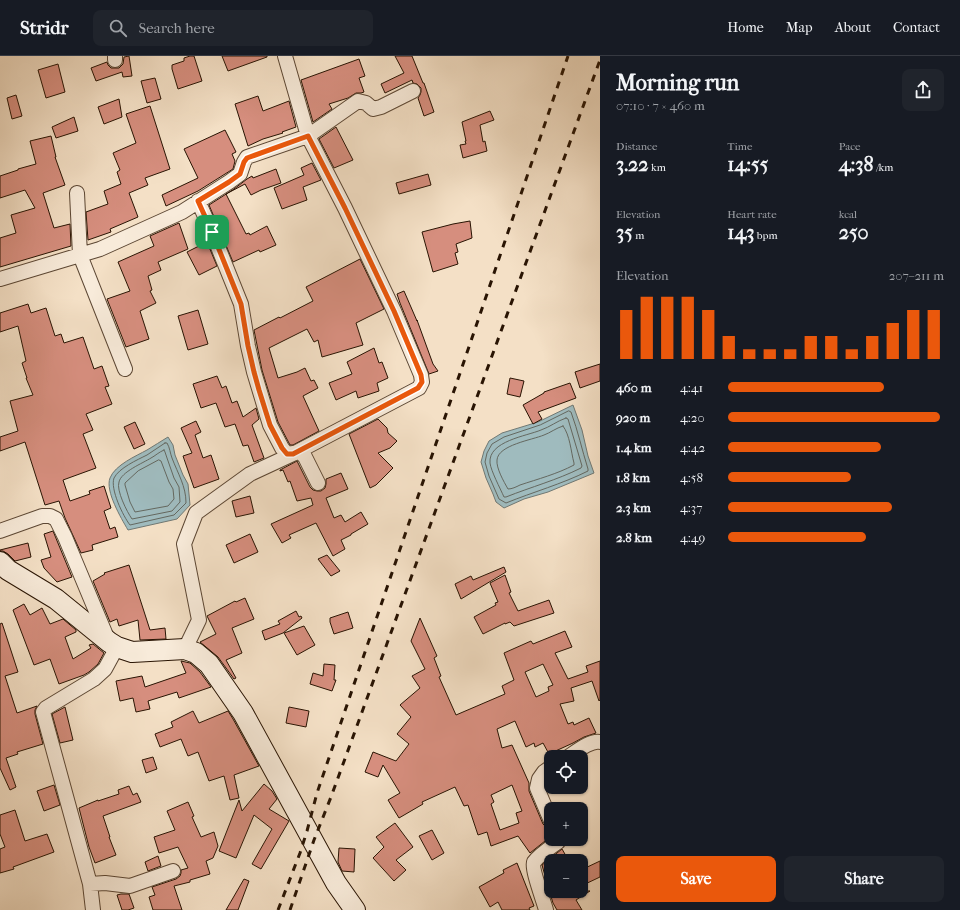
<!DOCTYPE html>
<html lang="en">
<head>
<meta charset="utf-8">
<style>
  :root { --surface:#171b24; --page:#20242c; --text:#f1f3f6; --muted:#9ea1a6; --line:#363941; --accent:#ea580c }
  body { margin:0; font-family:"IM FELL French Canon",serif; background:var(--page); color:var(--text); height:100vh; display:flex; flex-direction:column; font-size:15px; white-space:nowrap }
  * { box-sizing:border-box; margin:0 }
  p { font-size:13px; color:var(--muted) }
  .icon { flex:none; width:22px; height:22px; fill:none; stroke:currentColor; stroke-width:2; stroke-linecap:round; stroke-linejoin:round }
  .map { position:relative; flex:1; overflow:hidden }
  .details { display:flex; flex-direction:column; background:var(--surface); width:360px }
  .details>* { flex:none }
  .controls { position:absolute; left:544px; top:694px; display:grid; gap:8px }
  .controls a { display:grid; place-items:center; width:44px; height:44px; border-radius:8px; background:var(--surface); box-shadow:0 1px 3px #0004; font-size:20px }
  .pin { position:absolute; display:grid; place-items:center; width:34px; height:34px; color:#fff; margin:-17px; border-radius:8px; box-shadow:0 2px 6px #0006 }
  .round { display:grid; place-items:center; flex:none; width:42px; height:42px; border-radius:8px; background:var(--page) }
  .headline { display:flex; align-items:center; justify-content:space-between; height:68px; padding:0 16px }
  h1 { font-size:22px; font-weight:700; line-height:30px }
  .metrics { display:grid; grid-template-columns:repeat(3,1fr); gap:6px; height:68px; padding:4px 16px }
  .metrics div { display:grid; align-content:center }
  .metrics b { font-size:20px; font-weight:700 }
  .metrics small { font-size:11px; font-weight:400 }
  .metrics p { font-size:11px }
  .chart { height:112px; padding:8px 16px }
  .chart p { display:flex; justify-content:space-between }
  .chart svg { width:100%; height:72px; margin-top:4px; stroke:var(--accent); stroke-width:6 }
  .cta { display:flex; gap:8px; margin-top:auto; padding:8px 16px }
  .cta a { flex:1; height:46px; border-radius:8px; background:var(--accent); color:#fff; font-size:16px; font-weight:700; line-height:46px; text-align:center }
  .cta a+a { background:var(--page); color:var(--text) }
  ul { padding:0 16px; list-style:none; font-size:13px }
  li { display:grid; grid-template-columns:64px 48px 1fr; align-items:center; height:30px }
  li i { height:10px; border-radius:5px; background:var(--accent) }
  header { display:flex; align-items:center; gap:24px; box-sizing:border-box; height:56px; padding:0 20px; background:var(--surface); border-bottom:1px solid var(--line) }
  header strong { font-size:19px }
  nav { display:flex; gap:22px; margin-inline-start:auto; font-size:14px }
  .search { width:280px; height:36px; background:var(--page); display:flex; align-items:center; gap:10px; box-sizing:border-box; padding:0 14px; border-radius:8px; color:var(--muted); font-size:15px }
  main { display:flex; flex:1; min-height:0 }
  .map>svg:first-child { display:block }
  .water { fill:#9fbbbe; stroke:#707873 }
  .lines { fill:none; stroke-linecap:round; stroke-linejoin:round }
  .shore { stroke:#646860; stroke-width:1 }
  .building { fill:#d68e7e; stroke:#291403; fill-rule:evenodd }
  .minor-casing { stroke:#5c4734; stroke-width:16 }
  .secondary-casing { stroke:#291403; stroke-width:22 }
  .minor { stroke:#f8ebda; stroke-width:14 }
  .secondary { stroke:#f8ebda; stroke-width:20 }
  .rail { stroke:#291403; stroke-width:3; stroke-dasharray:7 7; stroke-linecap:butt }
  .route-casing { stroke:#fff; stroke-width:8 }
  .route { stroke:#ea580c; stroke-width:5 }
</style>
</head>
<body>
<header>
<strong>Stridr</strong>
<div class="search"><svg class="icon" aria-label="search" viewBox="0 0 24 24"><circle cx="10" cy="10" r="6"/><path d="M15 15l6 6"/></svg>Search here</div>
<nav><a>Home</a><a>Map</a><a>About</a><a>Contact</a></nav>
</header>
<main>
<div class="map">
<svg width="600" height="854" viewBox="0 0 600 854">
  <rect width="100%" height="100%" fill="#f4e0c6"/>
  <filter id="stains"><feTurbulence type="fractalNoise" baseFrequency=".005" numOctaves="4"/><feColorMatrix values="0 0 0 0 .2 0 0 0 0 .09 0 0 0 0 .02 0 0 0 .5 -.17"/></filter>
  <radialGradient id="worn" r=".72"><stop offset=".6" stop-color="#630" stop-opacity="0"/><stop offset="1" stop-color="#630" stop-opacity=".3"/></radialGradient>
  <path class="water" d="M573,349L582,374L588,400L594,417L548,436L524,443L504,452L496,446L493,438L486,422L481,406L484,395L489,385L502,377L538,366Z
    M168,381L173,389L175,399L183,419L188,428L189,438L190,449L177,463L128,474C121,462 105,435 110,422C115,409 136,400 147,394C154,390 161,385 168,381Z"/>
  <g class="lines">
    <path class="shore" d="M569,355L571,356C578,375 582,394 588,413V415C562,428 533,436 506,447L499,443L489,420L485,406L487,397L492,388L504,381L540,369Z
      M566,362L568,363L582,410L581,412C557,424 531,431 506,441H504C500,432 491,415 490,407C488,385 527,380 541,374C550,371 557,365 566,362Z
      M563,370C570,379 571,396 574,407V409C557,418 538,423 520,429C516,431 512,433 508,433C504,426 496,412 497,404C498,389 532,384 544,379C550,377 556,372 563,370Z
      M165,387H167C170,392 170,397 172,402C178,418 186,430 186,447L174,459L130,469C123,460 110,433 114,422C119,412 137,404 147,399C153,395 159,391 165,387Z
      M164,394L165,396L167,402L174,422L179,431L180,446L172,455L132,463C127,456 116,434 119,426C121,416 143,407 151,402C155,400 159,396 164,394Z
      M159,404L161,405L169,426L173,433L174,443L168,450L135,456L130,446L125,429V427L138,415Z"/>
  </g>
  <path class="building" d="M129,0L132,20L123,21L122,16L96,25L91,12L107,6L108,9L111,12H119L123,8L124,1Z
    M190,0H194L202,25L178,33L172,13V9L184,5V2Z
    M222,0H267V1L228,15Z
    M395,0H412L423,27H424L434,56L424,60L418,42L420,39L421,36V32L417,28L413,27L412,24L385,37L381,28L404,17Z
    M359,3L365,20L359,22L364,36L361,37H356L348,42L329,48L332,53L313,66L301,24Z
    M58,8L65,36L46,42L38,14Z
    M155,22L161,43L147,47L141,25Z
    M16,39L22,60L12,63L7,42Z
    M258,40L263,55L289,45L296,71L282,76L283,77L263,83L248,90L235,48Z
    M119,43L122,61L104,68L98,51Z
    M150,50L170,113L145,122L148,129L129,137L138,161L110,173L111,176L88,184L86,156L108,148L104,135L121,128L117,116L120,114L113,97L136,87L126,58Z
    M490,55L494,64L480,69L483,86L485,85L487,95L463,102L460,89L466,88L465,85H466L462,66Z
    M74,61L78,75L56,82L52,71Z
    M336,71L353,104L334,112L319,83Z
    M225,74L236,96L232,98L235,105L233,113L198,135L166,150L162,139L198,122L184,93Z
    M51,80L56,101H55L65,129L43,137L54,172L70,168L71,190L0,211V182L16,177L11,159L35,152L25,134L0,142V120L18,114V113L36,108L30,85Z
    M312,107L321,124L303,131L307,144L282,153L274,132L304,119L301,112Z
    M276,113L281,127L261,134L251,139L245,128L226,138L246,178L249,177L250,179L267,170L276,189L260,196L259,194L233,206L209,149L234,133L247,123L252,120L253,122Z
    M428,118L431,129L399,138L396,127Z
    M470,165L472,182L456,188L458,196L455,197L458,208L433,216L422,176L453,168Z
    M179,167L188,193L158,206L161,214L148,220L152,234L150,235L156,247L140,255L149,283L126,291L107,243L130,235L118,206L154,190L150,180Z
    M207,186L217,210L199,219L187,196Z
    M360,203L384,253L356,267L363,289L322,301L318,284L314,286L307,273L269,292L278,322L297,316L305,312L311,325L314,324L318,332L303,340L319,375L293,389H290L278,366L262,314L254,274L279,261L280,262L313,245L306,231Z
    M404,235L417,265V264L433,308L438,315L429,318L400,247L397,238Z
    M28,248L31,257L46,252L55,280L61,278L64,287L83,281L94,313L102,310L109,330L105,331L112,348L86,358L93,374L83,378L96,412L63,424L70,445L90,438L89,435L104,430L111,452L104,455L110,473L115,471L118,481L92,489L93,494L81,497L65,462L59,445L45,449L25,386L0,395V381L18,375L10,345L33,339L26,322H27L22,307L26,305L18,270L0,276V257Z
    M198,254L208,288L188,294L178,260Z
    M374,292L379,307L382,306L388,322L377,327L379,335L358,342L356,335L336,344L329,327L352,318L347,306Z
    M600,308V325L580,332L575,316Z
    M217,320L222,332L226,330L232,347L237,345L243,361L256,352L259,363L252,369L264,402L254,406L248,389L243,390L235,368L225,371L216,347L201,352L193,328Z
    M510,322L524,325L520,341L507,338Z
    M570,327L576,342L538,356L542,363L533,368L523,349L544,337V336Z
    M378,363L387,372L388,377L397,385L390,392L378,397L393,412L376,429L370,432L349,378Z
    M196,365L201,376L195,379L203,402L211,399L219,423L194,432L183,400L192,397L181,372Z
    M135,366L145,388L134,393L124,371Z
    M297,405L310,431L313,434L317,435H321L325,432L326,428V423L341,417L348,433L326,442L334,462L341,459L345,466L361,456L368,468L351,478V479L341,484L345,493L333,500L316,467L289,479L291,482L282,487L271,468L313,449L311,442L297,445L290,425L288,426L283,414L280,415V414Z
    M250,440L254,457L236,461L232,445Z
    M53,475L72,521L57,526L44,512L41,504L51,501L44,478Z
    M250,478L258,496L234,507L226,489Z
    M28,487L31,501L15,505L8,498L3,495H0V494Z
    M327,499L340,515L331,520L318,503Z
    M129,509L150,574L165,572L166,583L140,584L138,564L119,570L117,563L110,566L93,525L105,518L104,517Z
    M504,511L506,516L461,543L455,528L471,520L473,524Z
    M505,519L511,536L509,537L518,555L549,544L554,557L514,570L510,566L505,568V567L483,578L474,561L496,549L495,547L498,546L490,527Z
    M245,542L254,563L232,572L242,597L226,604L236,622L234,623L218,601L200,586L216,578L207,560L235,545L236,546Z
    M24,548L30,559L42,552L50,568L63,563L76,574V576L65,581L73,603L91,592L89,589L93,588L104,597L98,608L89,616L84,619L59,628L50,603L34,609L13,554Z
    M296,555L299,561L301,560L302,562L283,577L265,584L262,575L280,568L278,565Z
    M348,556L353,572L334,578L330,566V562Z
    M420,562L437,600L434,602L441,620L439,621L456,659L505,638L502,630L514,624L504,597L531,585L533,588L565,575L572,591L555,597L568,623L588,616L586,610L600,605V644L599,645L592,625L571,632L574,645L560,648L568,668L573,666L574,669L589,662L596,677L584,681L573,687L549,698L543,687L535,691L534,687L526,691L515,665L497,673L502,692L512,689L529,727V735L543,768L548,773L545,774L550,781L530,797L518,780L491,790L487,776L478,779L468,749L464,750L455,731L422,746L423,748L399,762L388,744L400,737L383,709L378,721L365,716L373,696L396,705L409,688L397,678L411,661L400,649L420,632L412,620L425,613L411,585ZM543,608L553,629L548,631L549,635L536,641L525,616ZM512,729L522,755L516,757L519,767L500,774L491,748L494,746L491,739Z
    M2,567L18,616L5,620L17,657L37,650L35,654V658L43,688L17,696L18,698L6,702L16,731L10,734L0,712V568Z
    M304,570L315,589L297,599L284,577Z
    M181,605L190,607L200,616L211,631L179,642L177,636L148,645L150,653L136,656L133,642L120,645L116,625L142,620L145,631L186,617Z
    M324,608L335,609L334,624H336L332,635L310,628L313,617L323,620Z
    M65,651L73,684L60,687L52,658Z
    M289,651L309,655L306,671L286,667Z
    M193,655L199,667L228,655L233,663L259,710L234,719L239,742L230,744L224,720L209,725L198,696L188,700L181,683L160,691L155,678L173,671L171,666Z
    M153,701L157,713L146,717L142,704Z
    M264,728L272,735L277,743L269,753L289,765L261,813L252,808L272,773L254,759L236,802L219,795L239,744L242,755Z
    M54,729L60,749L44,755L37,735Z
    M129,730L133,739L137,737L141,746L103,760L110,781H109L116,799L95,807L89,791L79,752L98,744V745L119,738L118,734Z
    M188,746L194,760L192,761L201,781L214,776L218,790L213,802L206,805L210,818L190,824V826L174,830L182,854H153L149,841L155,839L152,831L176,823L180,820L181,817V814L188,812L178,791L159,797L154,781L175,774L167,755Z
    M15,754L25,785L47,778L54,796L13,811L14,813L0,817V793L5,791L0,778V759Z
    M395,767L413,791L396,804L406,814L394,825L373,802L384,791L376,781Z
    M432,774L444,797L432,804L419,780Z
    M339,792L355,793L354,816L342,815L338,806Z
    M562,793L569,805H551V835H590L576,844L582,854H557L553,847L549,834L542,809Z
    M158,800L161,810L148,815L145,806Z
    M600,805V821L581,830V814Z
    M517,807L534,850L529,852L530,854H502L498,846L490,851L479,831L504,817L503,814Z
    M244,823L249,825L238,854H226Z
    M121,838H129L134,852L128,854H122L117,839Z"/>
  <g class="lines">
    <g class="minor-casing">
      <path id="minor" d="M115,0V4
        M77,137L80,199L125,313
        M198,145L212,176L241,248L248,290L254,316L270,369L282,392L287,398L300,396L305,401L318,427
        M0,223L100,193L182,156L229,126L240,118L244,106L247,101L308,80L358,45L366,47L373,53L381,51L413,35
        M0,475L42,460H50L56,463L65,481L108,584
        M185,593L199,564L184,488L196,457L250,418L293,398L419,332L422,326L421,319L394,255L345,152L308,80L285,0
        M568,701C576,696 590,684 600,686
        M551,711L544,716L539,723L537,732L551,765
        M90,828L105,827L130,830L173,815
        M93,854L90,828L43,656L46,652L94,623L105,613L117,591
        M546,854C544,846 531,812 534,806C539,799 551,791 558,786V783"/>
    </g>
    <g class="secondary-casing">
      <path id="secondary" d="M0,506L8,514L56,543L109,586L117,591L132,596L185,593L196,597L209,608L243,657L336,827L355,854"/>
    </g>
    <use href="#minor" class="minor"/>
    <use href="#secondary" class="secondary"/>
    <path class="rail" d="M278,854L300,797L307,775L317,737L568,0
      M290,854L314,784L331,741L600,4"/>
  </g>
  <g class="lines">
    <g class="route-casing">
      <path id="route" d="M308,80L345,152L394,255L421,319L422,326L418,332L293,398H287L282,392L270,369L259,334L254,316L248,290L241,248L212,176L198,145L229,126L240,118L244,106L247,102Z"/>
    </g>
    <use href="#route" class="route"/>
  </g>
  <rect width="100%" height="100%" filter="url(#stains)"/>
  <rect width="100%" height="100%" fill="url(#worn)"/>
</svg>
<div class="controls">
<a><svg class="icon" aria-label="locate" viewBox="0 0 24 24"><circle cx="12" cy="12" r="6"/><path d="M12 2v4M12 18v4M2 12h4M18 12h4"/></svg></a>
<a>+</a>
<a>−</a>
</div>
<div class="pin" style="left:212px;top:176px;background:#1e9e55"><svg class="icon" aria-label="arrive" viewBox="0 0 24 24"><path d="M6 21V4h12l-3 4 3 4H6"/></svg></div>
</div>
<section class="details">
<div class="headline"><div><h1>Morning run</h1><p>07:10 · 7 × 460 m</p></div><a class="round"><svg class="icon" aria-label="share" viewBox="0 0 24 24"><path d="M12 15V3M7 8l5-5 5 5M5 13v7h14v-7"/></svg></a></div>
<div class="metrics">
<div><p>Distance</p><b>3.22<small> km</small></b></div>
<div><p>Time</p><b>14:55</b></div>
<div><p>Pace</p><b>4:38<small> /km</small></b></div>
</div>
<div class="metrics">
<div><p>Elevation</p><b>35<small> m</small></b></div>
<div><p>Heart rate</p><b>143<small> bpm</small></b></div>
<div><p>kcal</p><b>250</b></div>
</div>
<div class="chart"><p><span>Elevation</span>207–211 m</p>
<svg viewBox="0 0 160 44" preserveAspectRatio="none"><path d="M5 44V14M15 44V6M25 44V6M35 44V6M45 44V14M55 44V30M65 44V38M75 44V38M85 44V38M95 44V30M105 44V30M115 44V38M125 44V30M135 44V22M145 44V14M155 44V14"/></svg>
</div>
<ul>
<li><b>460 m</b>4:41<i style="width:72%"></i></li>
<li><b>920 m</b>4:20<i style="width:98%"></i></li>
<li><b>1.4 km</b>4:42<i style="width:71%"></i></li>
<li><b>1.8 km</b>4:58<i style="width:57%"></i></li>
<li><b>2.3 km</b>4:37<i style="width:76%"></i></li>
<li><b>2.8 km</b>4:49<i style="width:64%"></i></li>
</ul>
<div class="cta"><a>Save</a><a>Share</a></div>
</section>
</main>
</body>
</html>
